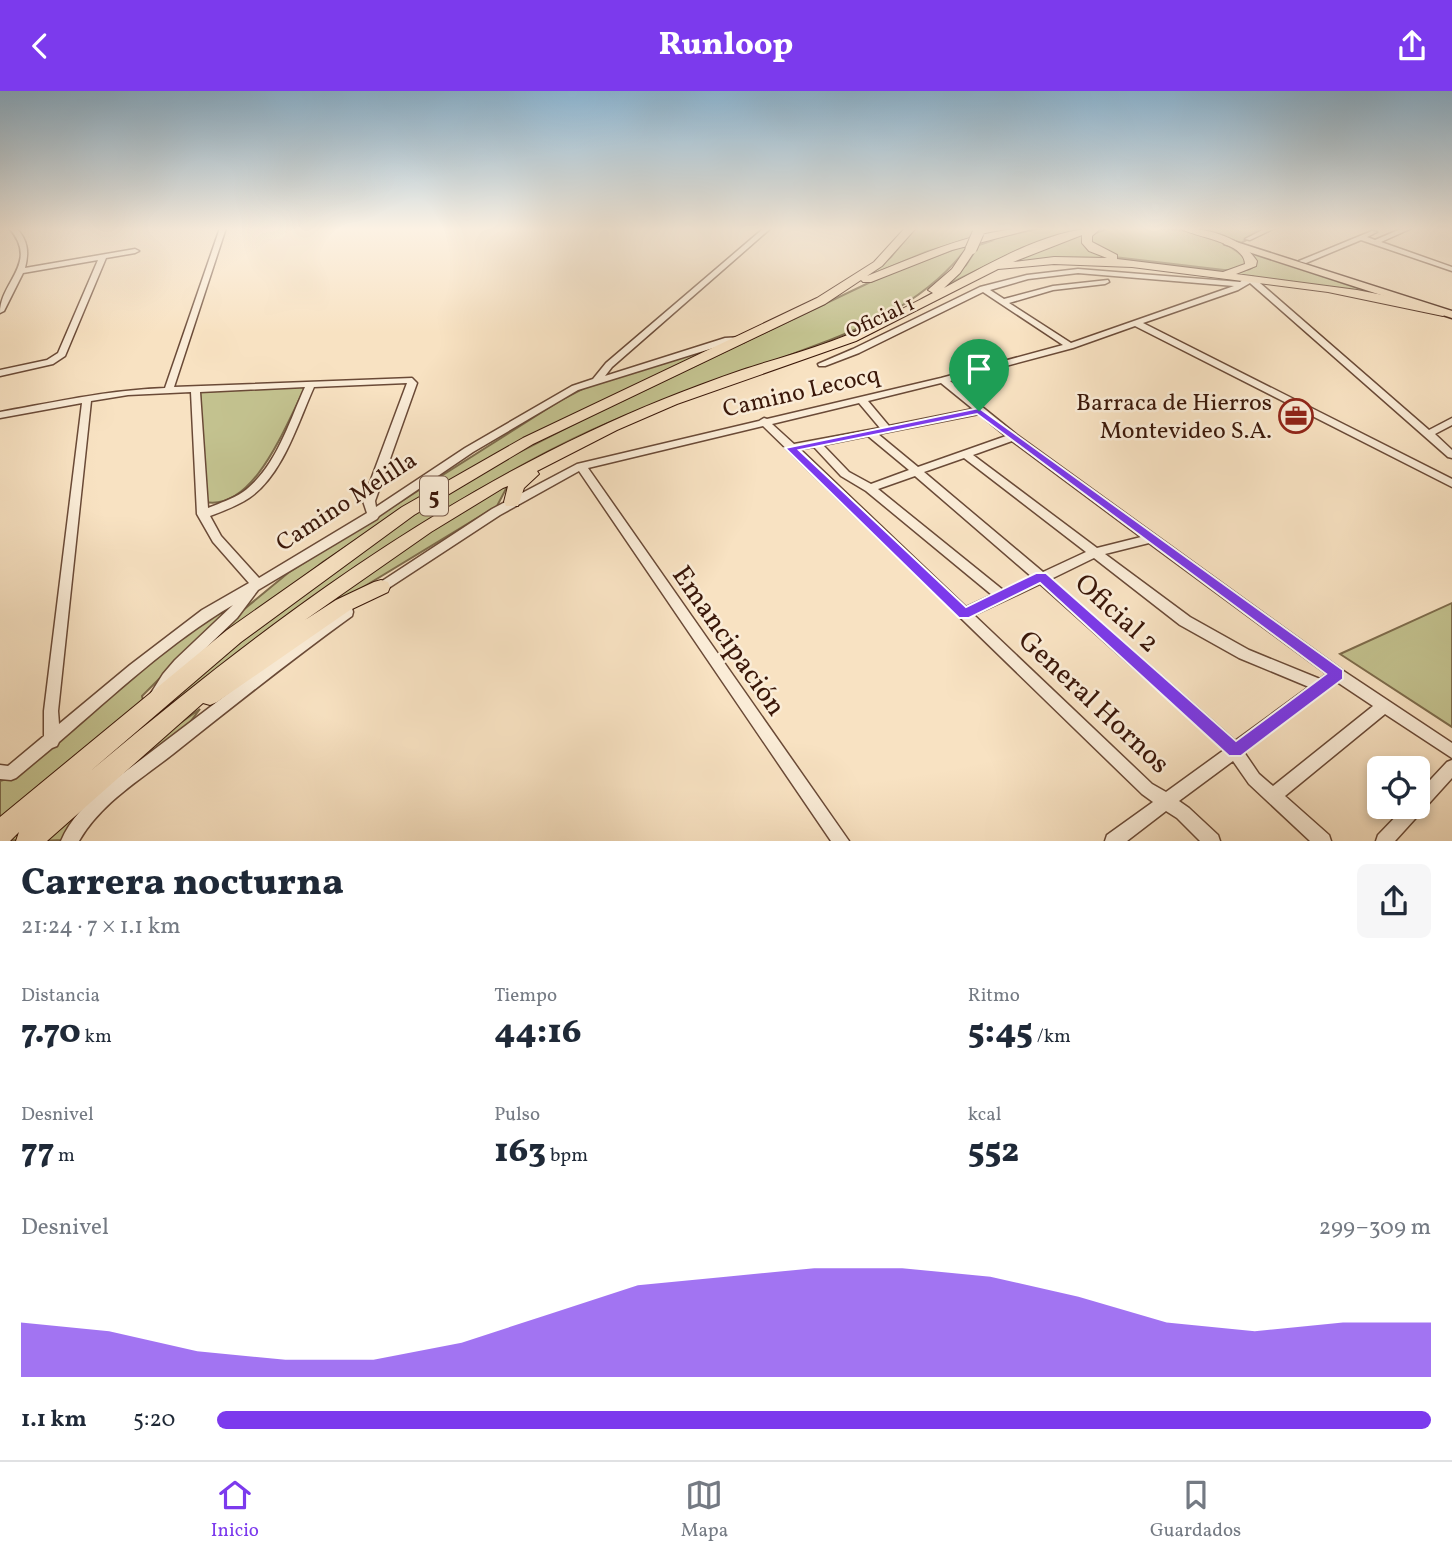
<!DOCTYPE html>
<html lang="es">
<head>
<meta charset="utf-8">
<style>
  :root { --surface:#fff; --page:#f6f6f7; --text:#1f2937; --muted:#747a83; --line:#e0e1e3; --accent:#7c3aed }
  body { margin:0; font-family:Vollkorn,serif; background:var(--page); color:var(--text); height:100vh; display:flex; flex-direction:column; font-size:26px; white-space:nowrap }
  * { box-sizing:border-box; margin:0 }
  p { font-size:23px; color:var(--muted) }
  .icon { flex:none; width:38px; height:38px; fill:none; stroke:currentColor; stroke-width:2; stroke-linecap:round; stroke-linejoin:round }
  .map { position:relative; height:750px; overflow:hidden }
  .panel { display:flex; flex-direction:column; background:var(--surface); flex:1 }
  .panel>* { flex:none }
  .tools { position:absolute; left:1367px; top:665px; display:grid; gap:14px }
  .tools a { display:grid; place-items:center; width:63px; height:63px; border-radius:10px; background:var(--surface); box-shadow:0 4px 10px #0003; font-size:35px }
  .pin { position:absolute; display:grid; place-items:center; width:60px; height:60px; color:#fff; margin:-72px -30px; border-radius:50% 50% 50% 0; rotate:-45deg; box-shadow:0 0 7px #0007 }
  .pin .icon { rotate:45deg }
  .round { display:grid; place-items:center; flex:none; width:74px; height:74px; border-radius:10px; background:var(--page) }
  .summary { display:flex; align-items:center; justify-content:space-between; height:119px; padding:0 21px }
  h1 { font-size:38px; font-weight:800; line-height:52px }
  .metrics { display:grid; grid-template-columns:repeat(3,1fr); gap:10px; height:119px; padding:7px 21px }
  .metrics div { display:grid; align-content:center }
  .metrics b { font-size:35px; font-weight:800 }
  .metrics small { font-size:19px; font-weight:400 }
  .metrics p { font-size:19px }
  .chart { height:196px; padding:14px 21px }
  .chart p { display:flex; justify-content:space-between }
  .chart svg { width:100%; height:126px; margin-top:7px; fill:var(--accent); opacity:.7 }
  ul { padding:0 21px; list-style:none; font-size:23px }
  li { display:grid; grid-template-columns:112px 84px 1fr; align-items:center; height:52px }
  li i { height:18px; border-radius:9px; background:var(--accent) }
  header { display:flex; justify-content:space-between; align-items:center; height:91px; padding:0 21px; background:var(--accent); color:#fff; font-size:32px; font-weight:800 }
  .tab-bar { display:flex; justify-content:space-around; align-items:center; height:98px; border-top:2px solid var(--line); background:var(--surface); font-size:19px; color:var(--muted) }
  .tab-bar a { display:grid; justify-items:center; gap:4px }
  .tab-bar .on { color:var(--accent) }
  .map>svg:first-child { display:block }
  .green { fill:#c3c28f; stroke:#7e6c4c; stroke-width:2 }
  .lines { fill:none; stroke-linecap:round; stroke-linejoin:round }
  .minor-casing { stroke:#6a4a37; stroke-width:3 }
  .major-casing { stroke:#3a1709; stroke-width:3 }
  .highway-casing { stroke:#3a1709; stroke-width:2 }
  .minor { fill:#faecd7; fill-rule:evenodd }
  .major { fill:#f8e2c2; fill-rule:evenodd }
  .highway { fill:#f8e2c2; fill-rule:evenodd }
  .highway-bridge-casing { stroke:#3a1709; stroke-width:13; stroke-linecap:butt }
  .highway-bridge { stroke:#f8e2c2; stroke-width:11 }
  .route { fill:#7c3aed; stroke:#fff; stroke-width:2; fill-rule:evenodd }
  .labels { text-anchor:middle; stroke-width:5; stroke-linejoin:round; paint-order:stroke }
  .far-street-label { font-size:21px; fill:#3a1709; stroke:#faecd7 }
  .shield { fill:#faecd7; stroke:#745747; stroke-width:2 }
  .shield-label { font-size:23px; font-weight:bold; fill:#3a1709 }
  .street-label { font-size:24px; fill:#3a1709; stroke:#faecd7 }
  .poi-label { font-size:24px; fill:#3a1709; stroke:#faecd7; text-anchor:end }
  .near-street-label { font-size:28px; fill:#3a1709; stroke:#faecd7 }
</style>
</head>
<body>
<header><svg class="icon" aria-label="back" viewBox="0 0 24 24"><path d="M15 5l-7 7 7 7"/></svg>Runloop<svg class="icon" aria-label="share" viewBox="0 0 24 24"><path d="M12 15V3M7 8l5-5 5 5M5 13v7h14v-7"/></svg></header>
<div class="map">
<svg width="1452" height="750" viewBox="0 0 1452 750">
  <rect width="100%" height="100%" fill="#f8e2c2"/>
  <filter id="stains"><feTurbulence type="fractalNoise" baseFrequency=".00286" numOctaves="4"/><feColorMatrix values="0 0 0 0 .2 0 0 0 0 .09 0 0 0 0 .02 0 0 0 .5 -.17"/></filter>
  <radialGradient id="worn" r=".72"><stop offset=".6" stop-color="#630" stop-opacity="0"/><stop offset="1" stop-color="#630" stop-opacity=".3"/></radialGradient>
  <path class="green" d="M915,137H976L971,147L926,161L866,186L891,166Z
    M1042,137H1084L1022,157L943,196L966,174L979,154L991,150L986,149Z
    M1109,137C1158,137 1212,133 1249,171L1234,179H1224L1114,166L1096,159L1088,145Z
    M1195,137H1269L1241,152Z
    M1084,141L1082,148L1117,168L1232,182L1250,178L1256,174L1255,168L1247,159L1396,207L1103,169L1001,175Z
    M963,155L966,158C919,219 850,242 779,268C730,287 680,304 630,323C578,343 527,371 478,399C311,496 167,627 19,749L1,750L166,607L397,434L506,368L584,328L883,185Z
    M720,254L418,408L323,471L192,571L231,529L288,482L561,309L592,293Z
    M306,295C287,330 255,421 205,411L200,301Z
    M508,394L497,415L276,549L437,435Z
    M244,503L142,605L143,609L0,732V690L16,685L188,540Z
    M1452,512V636L1340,563Z
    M200,618L187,635L62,749L41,750L166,642Z"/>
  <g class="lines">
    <g class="minor-casing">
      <path id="minor" d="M9,137H16C28,149 29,161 25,177L135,158L139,160L135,162L106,167L65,265L53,273L0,285V279L47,269L58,262L98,169L23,182L4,220L0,222C0,190 40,172 9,137Z
        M220,137H226L174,296L412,287L417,292L375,410L376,416L465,357L572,295L593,288L606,272L764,137H771L612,276L605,285L725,247L741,246L745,249L744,251L726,253L578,299L473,361L379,425L377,428L258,499L237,527L185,577L163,606L158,608L153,606L151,602L163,583L175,569L233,514C170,551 115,603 59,651L57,655L52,657L16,687L11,689L0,688V674L8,675L44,645V620L82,312L0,327V321C56,311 108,299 165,297ZM407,292L363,410L367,422L259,487L221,445L210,425C223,420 237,415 249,407C283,384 298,331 314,296ZM305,296C289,331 276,377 243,401C233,408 220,412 208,417L200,301ZM191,301L197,423L213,451L249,492L202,519L130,574L59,633L58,620L91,310L128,304Z
        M1266,137H1275L1250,149L1245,148Z
        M1403,137H1412L1381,151L1452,176V180L1361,149L1306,172L1299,170L1372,140L1377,141L1367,146L1375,149Z
        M1078,178L1240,191L1247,186H1253L1429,339L1452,327V334L1435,343L1452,359V367L1448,366L1250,192L1238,199L1143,232L1452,388V396L1135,235L1073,257L950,290L1017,344L1342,579L1452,652V667L1385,623L1285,705L1329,744L1331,750H1310L1249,693L1233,670L1179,710L1189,717L1218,744L1220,750H1200L1177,727L1166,720L1127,750H1105L1107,744L1153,711L1142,703L763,335L588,377L849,750H831L579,380L500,424L381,502L377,504L373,502L371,499L373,496L492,418L577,373L759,330L764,327L767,328L941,287L1063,254L983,201L859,262L825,275H819L818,273L853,258L980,196L1027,184ZM1078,182L1234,195L1071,252L1009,212L1053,199L1105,193L1109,191L1108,189L1053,195L1004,208L990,199L1028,188ZM941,292L973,318L889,335L868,310ZM859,312L880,337L794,353L772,333ZM979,323L1006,345L918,376L878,343ZM868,345L909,379L871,393L849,381L823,354ZM1012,350L1141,446L1097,457L973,364ZM814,356L841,385L866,400L992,504L966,516L800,358ZM964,367L1086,461L1043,481L924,381ZM915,385L1032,486L1003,499L878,398ZM1149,452L1327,583L1320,588L1249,559L1190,526L1105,463ZM1094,467L1180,534L1239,567L1309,596L1235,650L1051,488ZM1040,493L1212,647L1224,659L1166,701L1152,693L974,524ZM1337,591L1373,615L1273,695L1259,683L1244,661Z
        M347,516L352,517L353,521L352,525C291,569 232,616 173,663C140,689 101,712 79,750H61C70,728 88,711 105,696L272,569L342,517Z
        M1452,669V687L1395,750H1376L1378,744L1405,716H1418V702L1447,671Z"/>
    </g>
    <g class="major-casing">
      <path id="major" d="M1224,149H1230L1452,220V227L1224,153Z"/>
    </g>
    <g class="highway-casing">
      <path id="highway" d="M905,137H916L882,175L867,185C921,164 978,137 1036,137L952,159L871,191H863L861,189L825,213L533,353L414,424L241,551L87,683C243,551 404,428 589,341C639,317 690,297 742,279C772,269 803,261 832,250C867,237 900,219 933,202L928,199L930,197L952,178L967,156L976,158L960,182L944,197C989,173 1049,137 1101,137L1092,145V151L1117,164V168L1223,181L1245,173C1244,150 1195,147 1180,137C1208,137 1241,146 1257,170L1256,175L1236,183L1357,199L1414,210L1449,221L1443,225L1328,201L1132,176L1054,173L998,178L856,250L677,313L617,339L537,380L539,383L524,397L518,415H506L504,411L508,395L503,397L431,441L305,529L336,509L374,491L381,489L388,491L390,496L388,501L350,519L217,611L210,614L203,612L47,750H16L19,741L10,750H0V726L227,539L402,416L523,347L817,207L874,171ZM1082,144V152L1089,160L1107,167L1054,166L1013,171Z"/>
    </g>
    <use href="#minor" class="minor"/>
    <use href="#major" class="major"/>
    <use href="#highway" class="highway"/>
    <g class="highway-bridge-casing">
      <path id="highway-bridge" d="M971,158L978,142"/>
    </g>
    <use href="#highway-bridge" class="highway-bridge"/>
  </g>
  <linearGradient id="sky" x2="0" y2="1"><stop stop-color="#8bb7d6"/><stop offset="0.57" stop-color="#fcf2e4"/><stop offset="1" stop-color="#fcf2e4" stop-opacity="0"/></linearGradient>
  <rect width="1452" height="242" fill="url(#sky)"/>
  <path class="route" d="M979,317L1343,579V588L1241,665H1229L1040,492L969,527H959L785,357ZM977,323L1326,583L1236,650L1046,482H1036L966,516L799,359Z"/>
  <defs>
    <g id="office-ring" transform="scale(1.75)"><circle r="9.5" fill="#faecd7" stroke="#8f2418" stroke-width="1.5"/><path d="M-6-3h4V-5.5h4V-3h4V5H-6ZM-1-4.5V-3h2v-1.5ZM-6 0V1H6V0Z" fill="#8f2418"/></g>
  </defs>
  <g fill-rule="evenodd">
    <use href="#office-ring" x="1296" y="325"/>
  </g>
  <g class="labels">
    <g class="far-street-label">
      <text transform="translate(880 226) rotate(-25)" y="7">Oficial 1</text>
    </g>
    <rect class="shield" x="420" y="385.5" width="28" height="39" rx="5"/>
    <g class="shield-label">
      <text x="434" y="413">5</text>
    </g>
    <g class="street-label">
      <text transform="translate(801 300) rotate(-13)" y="8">Camino Lecocq</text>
      <text transform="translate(346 410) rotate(-33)" y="8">Camino Melilla</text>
    </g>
    <g class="poi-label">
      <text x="1272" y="319">Barraca de Hierros<tspan x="1272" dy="28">Montevideo S.A.</tspan></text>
    </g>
    <g class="near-street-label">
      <text transform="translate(1118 521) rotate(42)" y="10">Oficial 2</text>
      <text transform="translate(730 549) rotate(55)" y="10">Emancipación</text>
      <text transform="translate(1095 610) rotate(43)" y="10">General Hornos</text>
    </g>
  </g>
  <rect width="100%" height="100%" filter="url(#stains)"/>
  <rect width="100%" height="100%" fill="url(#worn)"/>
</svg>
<div class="tools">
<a><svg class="icon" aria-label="locate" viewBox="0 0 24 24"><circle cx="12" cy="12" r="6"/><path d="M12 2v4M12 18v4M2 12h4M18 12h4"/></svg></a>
</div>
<div class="pin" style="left:979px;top:320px;background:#1e9e55"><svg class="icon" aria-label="arrive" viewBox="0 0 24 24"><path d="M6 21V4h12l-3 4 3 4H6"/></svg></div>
</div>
<section class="panel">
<div class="summary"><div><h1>Carrera nocturna</h1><p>21:24 · 7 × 1.1 km</p></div><a class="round"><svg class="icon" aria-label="share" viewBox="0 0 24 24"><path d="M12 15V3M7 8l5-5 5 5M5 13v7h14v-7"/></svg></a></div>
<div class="metrics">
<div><p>Distancia</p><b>7.70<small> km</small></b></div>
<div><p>Tiempo</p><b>44:16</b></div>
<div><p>Ritmo</p><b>5:45<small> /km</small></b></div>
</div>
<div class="metrics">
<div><p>Desnivel</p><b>77<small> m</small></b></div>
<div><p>Pulso</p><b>163<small> bpm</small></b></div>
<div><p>kcal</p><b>552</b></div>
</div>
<div class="chart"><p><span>Desnivel</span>299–309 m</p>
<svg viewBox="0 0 160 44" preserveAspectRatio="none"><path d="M0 44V25L10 28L20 35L30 38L40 38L50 32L60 22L70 12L80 9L90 6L100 6L110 9L120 16L130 25L140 28L150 25L160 25V44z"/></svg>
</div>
<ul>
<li><b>1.1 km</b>5:20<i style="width:100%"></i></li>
</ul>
</section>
<nav class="tab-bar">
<a class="on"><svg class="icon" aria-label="home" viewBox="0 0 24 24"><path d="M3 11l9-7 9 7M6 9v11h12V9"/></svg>Inicio</a>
<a><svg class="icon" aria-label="map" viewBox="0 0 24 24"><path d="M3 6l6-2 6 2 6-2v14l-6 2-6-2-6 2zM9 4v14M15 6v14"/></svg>Mapa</a>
<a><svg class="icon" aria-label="saved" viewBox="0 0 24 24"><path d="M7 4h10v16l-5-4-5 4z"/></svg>Guardados</a>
</nav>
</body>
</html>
